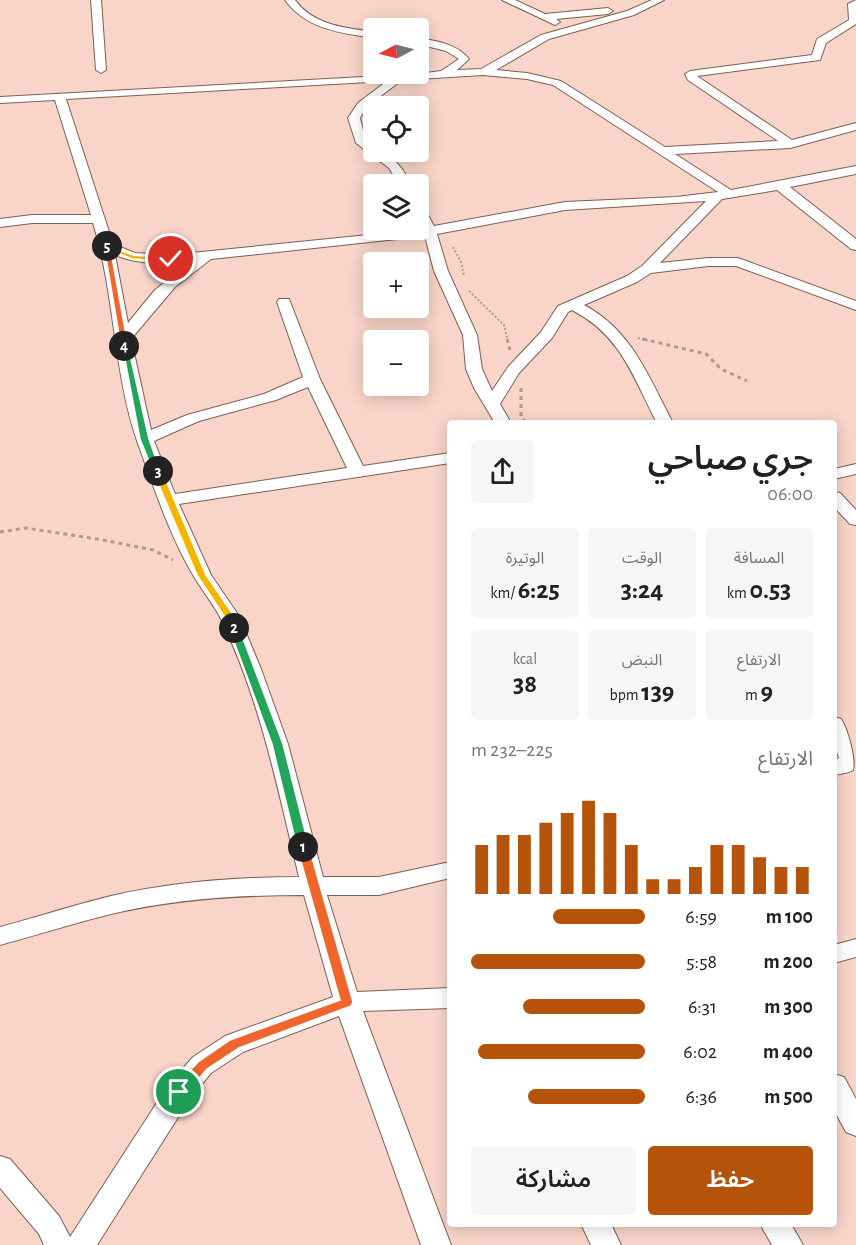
<!DOCTYPE html>
<html lang="ar">
<head>
<meta charset="utf-8">
<style>
  :root { --surface:#fff; --page:#f6f6f6; --text:#202124; --muted:#757577; --accent:#b45309 }
  body { margin:0; font-family:"Alegreya Sans","Noto Sans Arabic",sans-serif; background:var(--page); color:var(--text); direction:rtl; height:100vh; display:flex; flex-direction:column; font-size:22px; white-space:nowrap }
  * { box-sizing:border-box; margin:0 }
  p { font-size:20px; color:var(--muted) }
  .icon { flex:none; width:33px; height:33px; fill:none; stroke:currentColor; stroke-width:2; stroke-linecap:round; stroke-linejoin:round }
  .map { position:relative; flex:1; overflow:hidden; direction:ltr }
  .details { position:absolute; left:447px; top:420px; width:390px; height:807px; display:flex; flex-direction:column; background:var(--surface); border-radius:6px; box-shadow:0 3px 15px #0003; direction:rtl }
  .details>* { flex:none }
  .needle { width:39px; rotate:263deg }
  .controls { position:absolute; left:363px; top:18px; display:grid; gap:12px }
  .controls a { display:grid; place-items:center; width:66px; height:66px; border-radius:6px; background:var(--surface); box-shadow:0 3px 15px #0003; font-size:30px }
  .pin { position:absolute; display:grid; place-items:center; width:51px; height:51px; color:#fff; margin:-26px; border:3px solid #fff; border-radius:50%; box-shadow:0 2px 6px #0007 }
  .km { position:absolute; width:30px; height:30px; margin:-15px; border-radius:50%; background:#222; color:#fff; font-size:16px; line-height:30px; text-align:center }
  .round { display:grid; place-items:center; flex:none; width:63px; height:63px; border-radius:6px; background:var(--page) }
  .head { display:flex; align-items:center; justify-content:space-between; height:102px; padding:0 24px }
  h1 { font-size:33px; font-weight:600; line-height:45px }
  .figures { display:grid; grid-template-columns:repeat(3,1fr); gap:9px; height:102px; padding:6px 24px }
  .figures div { display:grid; align-content:center; border-radius:6px; background:var(--page); text-align:center }
  .figures b { font-size:26px; font-weight:600 }
  .figures small { font-size:16px; font-weight:400 }
  .figures p { font-size:16px }
  .chart { height:168px; padding:12px 24px }
  .chart p { display:flex; justify-content:space-between }
  .chart svg { width:100%; height:108px; margin-top:6px; stroke:var(--accent); stroke-width:6 }
  .button { display:flex; gap:12px; margin-top:auto; padding:12px 24px }
  .button a { flex:1; height:69px; border-radius:6px; background:var(--accent); color:#fff; font-size:24px; font-weight:600; line-height:69px; text-align:center }
  .button a+a { background:var(--page); color:var(--text) }
  ul { padding:0 24px; list-style:none; font-size:20px }
  li { display:grid; grid-template-columns:96px 72px 1fr; align-items:center; height:45px }
  li i { height:15px; border-radius:8px; background:var(--accent) }
  .map>svg:first-child { display:block }
  .lines { fill:none; stroke-linecap:round; stroke-linejoin:round }
  .minor-casing { stroke:#7d5e53; stroke-width:2 }
  .path-far1 { stroke:#b4988e; stroke-width:2; stroke-dasharray:2 2; stroke-linecap:butt }
  .path { stroke:#b4988e; stroke-width:3; stroke-dasharray:4 4; stroke-linecap:butt }
  .minor { fill:#fff; fill-rule:evenodd }
  .split-1 { fill:#f0652b; stroke:#fff; stroke-width:1.5 }
  .split-2 { fill:#22a559; stroke:#fff; stroke-width:1.5 }
  .split-3 { fill:#f5b400; stroke:#fff; stroke-width:1.5 }
  .split-4 { fill:#22a559; stroke:#fff; stroke-width:1.5 }
  .split-5 { fill:#f0652b; stroke:#fff; stroke-width:1.5 }
  .split-6 { fill:#f5b400; stroke:#fff; stroke-width:1.5 }
</style>
</head>
<body>
<div class="map">
<svg width="856" height="1245" viewBox="0 0 856 1245">
  <rect width="100%" height="100%" fill="#f9d5c9"/>
  <g class="lines">
    <g class="minor-casing">
      <path id="minor" d="M91,0H101L106,70L101,73L96,70Z
        M285,0H295C313,25 345,28 374,32V38C340,33 306,29 285,0Z
        M502,0H515L545,14L608,8L613,11L608,14L556,19L560,22L555,25Z
        M652,0H664L634,15L549,39L496,70L527,73L561,81L665,147L778,141L688,80L685,74L690,71L812,55L817,39L849,20L848,4L856,0V24L826,43L820,60L697,76L792,140L856,123V130L790,148L675,154L731,190L856,166V174L790,187L856,239V250L851,249L777,190L722,199L660,263L708,258H738L856,301V310L736,266H708L651,273L637,282L584,305C632,330 649,378 673,423H657C633,377 621,335 572,310L568,312L552,338L519,373L500,404L511,423H495L474,388L466,369L463,335L434,271L425,236L211,259L175,287L131,339L151,430L187,415L264,394L303,377L277,302L279,299H289L320,379L363,466L450,453V463L179,504L211,575L239,616L261,669L288,744L323,877H379L450,862V878L379,895H327L357,992L450,988V1008L363,1011L451,1245H421L339,1016L243,1052L211,1073L189,1100L97,1245H44L39,1234L0,1188V1156L10,1159L59,1216L70,1237L169,1084L193,1057L225,1036L333,997L304,895C239,895 174,899 111,914C74,923 37,935 0,945V927C37,917 74,905 111,896C173,882 236,877 299,877C278,790 260,698 220,617C212,602 201,589 193,575C169,534 153,485 137,441C113,370 115,294 93,223H32L0,227V219L32,215H91L55,100L0,103V97L418,74L441,71L459,59L446,51L418,44V38C437,41 457,44 469,59L457,70L481,69L541,35L627,11ZM483,75L527,79L553,85L718,192L676,197L565,202L434,226L423,206L418,205V222L422,228L418,230L171,255L135,253L113,244L66,99L387,81L358,103L348,118L356,143L389,168L399,184H411C404,170 392,152 374,152V145L365,139L360,118L366,107L402,80ZM706,201L642,266L627,276L558,306L541,332L508,367L492,391L482,369L477,335L448,271L437,234L565,210ZM115,255C139,265 165,264 190,261L154,291L128,323ZM308,387L347,468L175,494L154,441L199,421L276,400Z
        M856,464V474L834,479V469Z
        M834,492L840,493L856,510V525L850,524L834,507Z
        M834,717L841,719C848,729 856,760 853,770C849,773 839,774 834,775V761L839,758L834,743Z
        M856,939V957L834,963V945Z
        M834,1074L844,1077L856,1099V1136L846,1132L834,1110Z
        M581,1224H611L621,1245H591Z
        M760,1224H791L803,1245H772Z"/>
    </g>
    <path class="path-far1" d="M453,247L461,262L464,276
      M469,291L504,325L508,341
      M638,338L650,341"/>
    <path class="path" d="M507,339L510,350
      M643,339L706,354L721,369L747,381
      M521,388V417L526,423
      M0,532L26,528L103,540L153,550L173,560"/>
    <use href="#minor" class="minor"/>
  </g>
  <path class="split-1" d="M303,843L309,847L353,1002L351,1006L239,1048L207,1069L184,1096H174L172,1092L174,1088L198,1062L230,1040L340,1000L297,847Z"/>
  <path class="split-2" d="M231,626L239,628L283,744L309,847L307,850L303,851L297,847L272,744L229,628Z"/>
  <path class="split-3" d="M155,469L162,471L206,575L234,616L239,628L237,630H231L224,616L197,575L153,471Z"/>
  <path class="split-4" d="M122,344L128,346L149,439L161,473L153,471L140,439Z"/>
  <path class="split-5" d="M107,244L110,246L128,346L124,348L121,346L104,246Z"/>
  <path class="split-6" d="M105,245L133,255L174,259L171,261L132,259L105,248Z"/>
</svg>
<div class="controls">
<a><svg class="needle" viewBox="-14 -14 28 28"><path d="M0-13l5 13h-10z" fill="#e53935"/><path d="M0 13l5-13h-10z" fill="#757577"/></svg></a>
<a><svg class="icon" aria-label="locate" viewBox="0 0 24 24"><circle cx="12" cy="12" r="6"/><path d="M12 2v4M12 18v4M2 12h4M18 12h4"/></svg></a>
<a><svg class="icon" aria-label="layers" viewBox="0 0 24 24"><path d="M12 4l9 5-9 5-9-5zM3 14l9 5 9-5"/></svg></a>
<a>+</a>
<a>−</a>
</div>
<div class="pin" style="left:179px;top:1092px;background:#1e9e55"><svg class="icon" aria-label="arrive" viewBox="0 0 24 24"><path d="M6 21V4h12l-3 4 3 4H6"/></svg></div>
<div class="pin" style="left:171px;top:259px;background:#d93025"><svg class="icon" aria-label="check" viewBox="0 0 24 24"><path d="M5 12l5 5 9-10"/></svg></div>
<b class="km" style="left:303px;top:847px">1</b>
<b class="km" style="left:234px;top:628px">2</b>
<b class="km" style="left:158px;top:471px">3</b>
<b class="km" style="left:124px;top:346px">4</b>
<b class="km" style="left:107px;top:246px">5</b>
<section class="details">
<div class="head"><div><h1>جري صباحي</h1><p>06:00</p></div><a class="round"><svg class="icon" aria-label="share" viewBox="0 0 24 24"><path d="M12 15V3M7 8l5-5 5 5M5 13v7h14v-7"/></svg></a></div>
<div class="figures">
<div><p>المسافة</p><b>0.53<small> km</small></b></div>
<div><p>الوقت</p><b>3:24</b></div>
<div><p>الوتيرة</p><b>6:25<small> /km</small></b></div>
</div>
<div class="figures">
<div><p>الارتفاع</p><b>9<small> m</small></b></div>
<div><p>النبض</p><b>139<small> bpm</small></b></div>
<div><p>kcal</p><b>38</b></div>
</div>
<div class="chart"><p><span>الارتفاع</span>225–232 m</p>
<svg viewBox="0 0 160 44" preserveAspectRatio="none"><path d="M5 44V24M15 44V20M25 44V20M35 44V15M45 44V11M55 44V6M65 44V11M75 44V24M85 44V38M95 44V38M105 44V33M115 44V24M125 44V24M135 44V29M145 44V33M155 44V33"/></svg>
</div>
<ul>
<li><b>100 m</b>6:59<i style="width:53%"></i></li>
<li><b>200 m</b>5:58<i style="width:100%"></i></li>
<li><b>300 m</b>6:31<i style="width:70%"></i></li>
<li><b>400 m</b>6:02<i style="width:96%"></i></li>
<li><b>500 m</b>6:36<i style="width:67%"></i></li>
</ul>
<div class="button"><a>حفظ</a><a>مشاركة</a></div>
</section>
</div>
</body>
</html>
